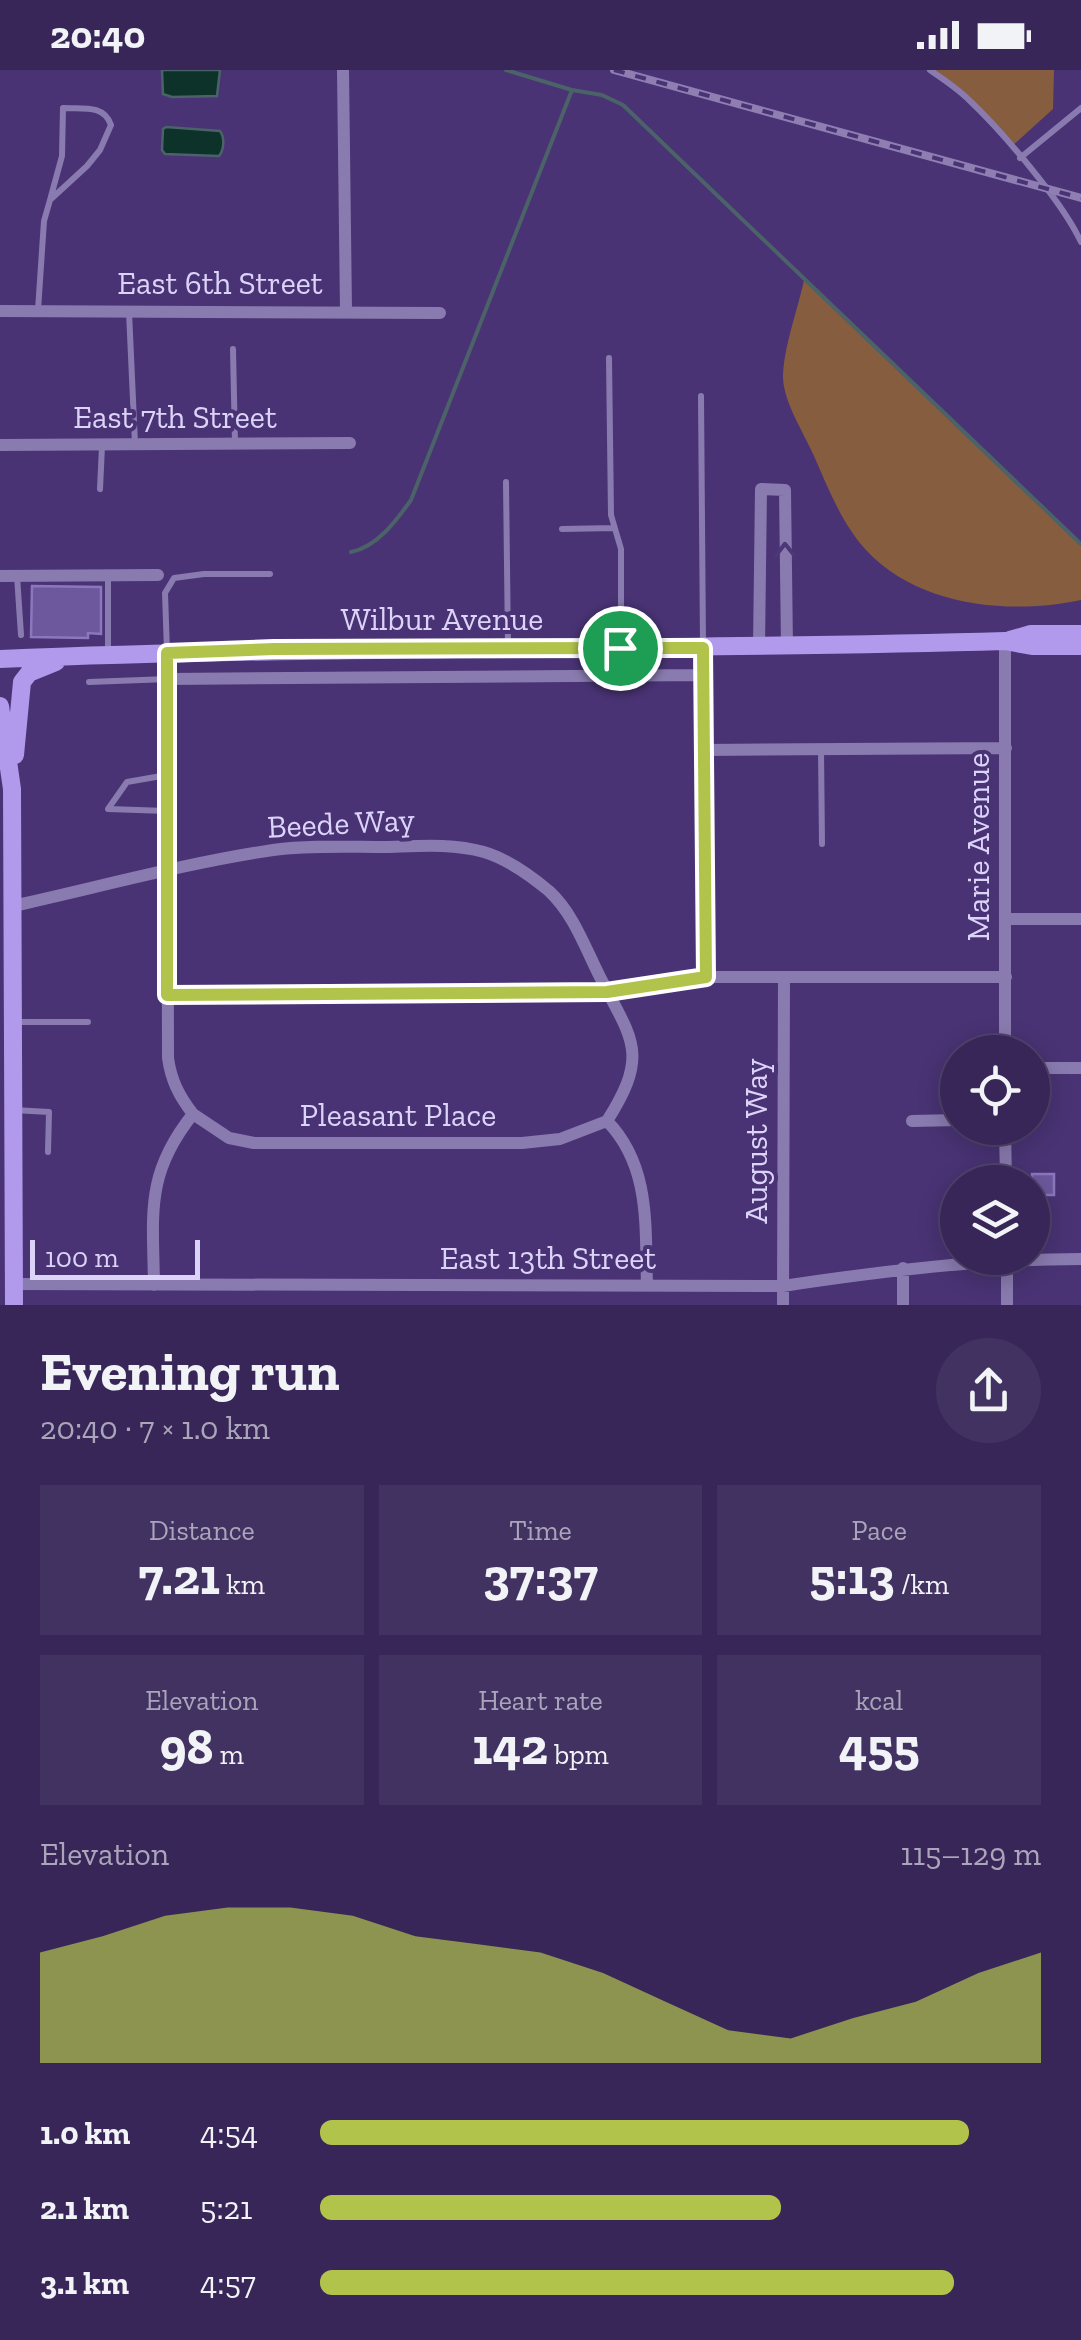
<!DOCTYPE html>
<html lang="en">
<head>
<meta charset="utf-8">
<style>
  :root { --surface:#372657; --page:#423261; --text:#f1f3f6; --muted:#aaa5ba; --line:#51436d; --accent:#b2c34c }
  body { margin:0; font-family:"Zilla Slab",serif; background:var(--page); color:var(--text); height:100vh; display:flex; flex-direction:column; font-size:38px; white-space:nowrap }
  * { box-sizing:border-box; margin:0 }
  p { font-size:32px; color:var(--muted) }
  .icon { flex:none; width:55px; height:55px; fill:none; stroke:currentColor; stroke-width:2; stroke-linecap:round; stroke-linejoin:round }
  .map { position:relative; height:1235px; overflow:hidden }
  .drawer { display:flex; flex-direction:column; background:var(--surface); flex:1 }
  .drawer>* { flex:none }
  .controls { position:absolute; left:940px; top:965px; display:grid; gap:20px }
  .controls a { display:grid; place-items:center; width:110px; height:110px; border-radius:50%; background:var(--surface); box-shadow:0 5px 25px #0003,0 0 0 2px var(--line); font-size:50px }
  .scale { position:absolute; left:30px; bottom:25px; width:170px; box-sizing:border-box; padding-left:10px; border:5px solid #dcd3f9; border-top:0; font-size:28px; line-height:35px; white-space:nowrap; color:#dcd3f9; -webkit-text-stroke:8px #493374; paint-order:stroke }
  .pin { position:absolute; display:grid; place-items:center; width:85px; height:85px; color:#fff; margin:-42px; border:5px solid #fff; border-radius:50%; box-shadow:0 2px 10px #0007 }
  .round { display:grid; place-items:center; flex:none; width:105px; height:105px; border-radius:52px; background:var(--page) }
  .headline { display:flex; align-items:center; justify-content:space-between; height:170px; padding:0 40px }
  h1 { font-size:55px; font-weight:700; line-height:75px }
  .metrics { display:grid; grid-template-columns:repeat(3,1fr); gap:15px; height:170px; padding:10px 40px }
  .metrics div { display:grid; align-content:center; border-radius:0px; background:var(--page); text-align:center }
  .metrics b { font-size:50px; font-weight:700 }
  .metrics small { font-size:28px; font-weight:400 }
  .metrics p { font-size:28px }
  .chart { height:280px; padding:20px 40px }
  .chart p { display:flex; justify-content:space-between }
  .chart svg { width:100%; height:180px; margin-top:10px; fill:var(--accent); opacity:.7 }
  ul { padding:0 40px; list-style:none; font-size:32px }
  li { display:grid; grid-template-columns:160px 120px 1fr; align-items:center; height:75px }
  li i { height:25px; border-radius:12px; background:var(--accent) }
  .status { display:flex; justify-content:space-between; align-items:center; height:70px; padding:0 50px; background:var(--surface); direction:ltr }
  .status svg { height:28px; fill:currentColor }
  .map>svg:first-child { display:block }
  .green { fill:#875d3f }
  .water { fill:#0c322a; stroke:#4a6268; stroke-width:2.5 }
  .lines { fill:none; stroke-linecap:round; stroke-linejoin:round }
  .stream { stroke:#4a6268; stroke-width:4 }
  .building { fill:#6d589d; stroke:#8c77be; stroke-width:2.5 }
  .lane { stroke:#897baf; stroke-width:6 }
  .street { stroke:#897baf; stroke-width:12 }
  .secondary { stroke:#b199eb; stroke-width:18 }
  .rail-casing { stroke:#8e7eb2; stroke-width:8 }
  .rail { stroke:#493374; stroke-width:4; stroke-dasharray:11; stroke-linecap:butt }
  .oneway { stroke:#4c3777 }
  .route-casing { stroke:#fff; stroke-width:20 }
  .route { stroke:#b2c34c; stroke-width:12 }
  .labels { text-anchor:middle; stroke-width:8; stroke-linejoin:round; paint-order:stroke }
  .street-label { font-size:32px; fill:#dcd3f9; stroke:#493374 }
</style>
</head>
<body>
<div class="status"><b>20:40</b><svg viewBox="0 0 49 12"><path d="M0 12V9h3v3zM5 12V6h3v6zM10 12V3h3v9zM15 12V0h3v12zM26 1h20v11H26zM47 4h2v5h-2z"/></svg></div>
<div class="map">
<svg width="1081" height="1235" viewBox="0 0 1081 1235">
  <rect width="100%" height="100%" fill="#493374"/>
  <path class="green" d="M930,0H1054L1053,39L1011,77L968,28Z
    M804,210L1081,474V530C1010,545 919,537 866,480C842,454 828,418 814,386C804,363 784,333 783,308C783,279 798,239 804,210Z"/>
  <path class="water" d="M162,0H220L217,26L172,27L163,24Z
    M166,57L220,61C225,68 224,80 219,86L165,84L162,80L163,59Z"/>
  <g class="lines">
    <path class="stream" d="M506,0L572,20L602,25L623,35L1081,474
      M351,482C377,477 396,451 411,430L572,20"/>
  </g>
  <path class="building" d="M32,516L101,517V564L88,563V568L31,567Z
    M1032,1104H1054V1125H1032Z"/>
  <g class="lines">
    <path class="lane" d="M930,0C943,9 957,18 968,29C1001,60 1062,131 1081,172
      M1020,88L1081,38
      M38,240L44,151L50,130L87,96L100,80L111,55C104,34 82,39 63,38L62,86L50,130
      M129,242L135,374
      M233,279L235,373
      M609,288L611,445L621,479V577
      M701,326L703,575
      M506,412L508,577
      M100,419L102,376
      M562,459L614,458
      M17,506L21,565
      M108,506V584
      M167,582L165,523L174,508L204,504H270
      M89,612L168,609
      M821,680L822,774
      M167,741L108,739L127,712L167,705
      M15,952H88
      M14,1040L49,1042L48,1082"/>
    <path class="street" d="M343,0L346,241
      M0,241L440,243
      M0,375L350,373
      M0,506L158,505
      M759,577L761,419L785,420L787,577
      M703,578L706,907
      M168,609L703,605
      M704,680L1006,678
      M13,836C99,817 186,793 273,780C310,775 349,777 386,777C419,776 452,773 484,782C507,789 531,806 549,821C573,843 585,877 599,905C631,969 651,982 607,1051C651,1096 645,1157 647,1215
      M1007,849H1081
      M167,925L607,922L706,907H1006
      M1005,982V571
      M1032,998H1081
      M193,1044L229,1068L254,1073H522L560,1069L607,1051
      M912,1051L958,1050
      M1005,1058L1006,1112
      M1007,1188V1235
      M14,1214L783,1216C883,1201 980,1189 1081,1189
      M154,1215C153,1143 145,1104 193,1044C179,1026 171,1010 168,988L167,583
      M783,1235L784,907
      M903,1235V1198"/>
    <path class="secondary" d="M1010,570L1031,564H1081
      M0,589C335,575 670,581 1005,571L1032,576H1081
      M0,636L12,719L14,1235
      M15,685L22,612L29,603L56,592"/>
    <g class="rail-casing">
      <path id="rail" d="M614,0L1081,128"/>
    </g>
    <use href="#rail" class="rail"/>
  </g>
  <defs><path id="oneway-chevron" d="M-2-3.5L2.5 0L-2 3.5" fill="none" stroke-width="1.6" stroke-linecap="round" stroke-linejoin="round" transform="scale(2.5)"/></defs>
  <use class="oneway" href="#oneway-chevron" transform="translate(785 480) rotate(-91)"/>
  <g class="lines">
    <g class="route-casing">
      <path id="route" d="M620,578H703L706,907L607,922L167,925V583L274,579Z"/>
    </g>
    <use href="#route" class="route"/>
  </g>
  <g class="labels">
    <g class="street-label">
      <text x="220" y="224">East 6th Street</text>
      <text x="175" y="358">East 7th Street</text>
      <text x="442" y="560">Wilbur Avenue</text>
      <text transform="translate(341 753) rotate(-3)" y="11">Beede Way</text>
      <text transform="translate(978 777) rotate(-90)" y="11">Marie Avenue</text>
      <text x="398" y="1056">Pleasant Place</text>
      <text transform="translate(756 1071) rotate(-90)" y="11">August Way</text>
      <text x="548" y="1199">East 13th Street</text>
    </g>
  </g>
</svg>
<div class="controls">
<a><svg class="icon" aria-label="locate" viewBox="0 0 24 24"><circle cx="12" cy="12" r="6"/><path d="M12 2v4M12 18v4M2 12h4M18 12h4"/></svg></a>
<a><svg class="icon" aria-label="layers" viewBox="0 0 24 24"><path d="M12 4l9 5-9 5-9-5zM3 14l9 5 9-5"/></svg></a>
</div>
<div class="scale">100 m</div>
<div class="pin" style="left:620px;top:578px;background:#1e9e55"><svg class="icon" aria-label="arrive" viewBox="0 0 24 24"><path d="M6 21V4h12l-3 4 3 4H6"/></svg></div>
</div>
<section class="drawer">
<div class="headline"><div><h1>Evening run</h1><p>20:40 · 7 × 1.0 km</p></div><a class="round"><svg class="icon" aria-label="share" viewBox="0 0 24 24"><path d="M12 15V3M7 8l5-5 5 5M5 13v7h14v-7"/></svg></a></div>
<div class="metrics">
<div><p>Distance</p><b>7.21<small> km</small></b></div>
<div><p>Time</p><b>37:37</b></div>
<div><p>Pace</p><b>5:13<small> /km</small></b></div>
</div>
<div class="metrics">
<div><p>Elevation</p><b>98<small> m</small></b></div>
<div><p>Heart rate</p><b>142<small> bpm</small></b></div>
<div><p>kcal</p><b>455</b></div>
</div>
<div class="chart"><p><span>Elevation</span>115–129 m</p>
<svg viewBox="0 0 160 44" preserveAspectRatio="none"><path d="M0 44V17L10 13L20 8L30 6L40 6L50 8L60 13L70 15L80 17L90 22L100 29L110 36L120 38L130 33L140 29L150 22L160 17V44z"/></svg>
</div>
<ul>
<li><b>1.0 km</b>4:54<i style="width:90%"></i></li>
<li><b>2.1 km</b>5:21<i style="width:64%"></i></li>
<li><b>3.1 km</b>4:57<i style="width:88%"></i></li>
</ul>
</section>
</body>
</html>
